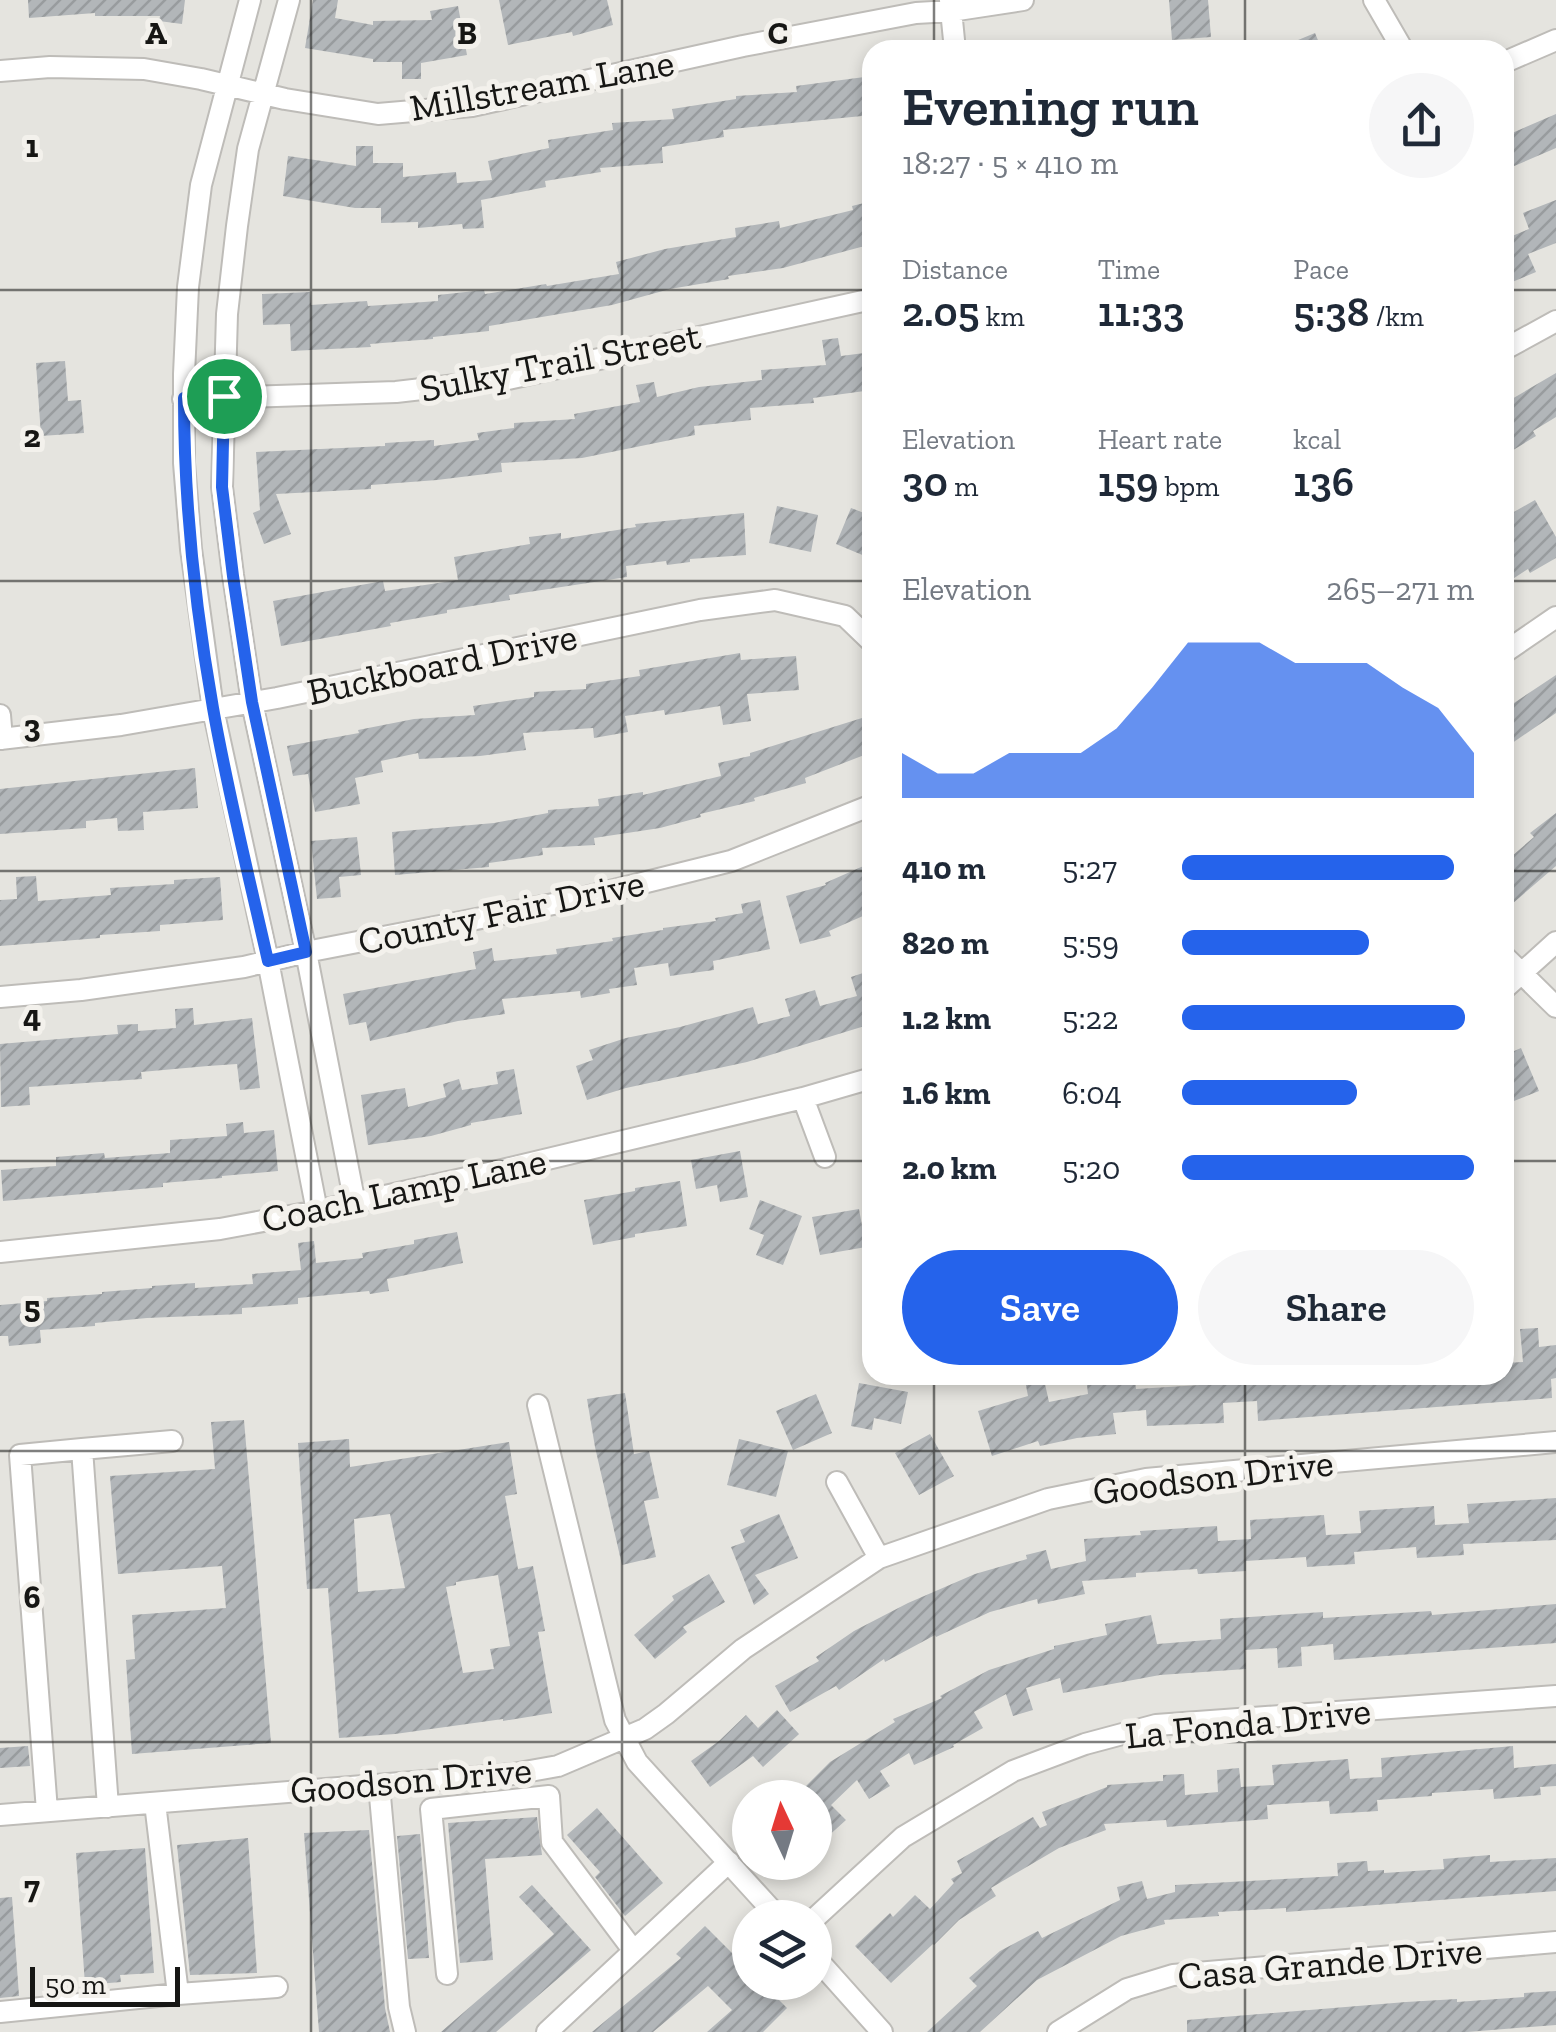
<!DOCTYPE html>
<html lang="en">
<head>
<meta charset="utf-8">
<style>
  :root { --surface:#fff; --page:#f6f6f7; --text:#1f2937; --muted:#747a83; --accent:#2563eb }
  body { margin:0; font-family:"Zilla Slab",serif; background:var(--page); color:var(--text); height:100vh; display:flex; flex-direction:column; font-size:38px; white-space:nowrap }
  * { box-sizing:border-box; margin:0 }
  p { font-size:32px; color:var(--muted) }
  .icon { flex:none; width:55px; height:55px; fill:none; stroke:currentColor; stroke-width:2; stroke-linecap:round; stroke-linejoin:round }
  .map { position:relative; flex:1; overflow:hidden }
  .panel { position:absolute; left:862px; top:40px; width:652px; height:1345px; display:flex; flex-direction:column; background:var(--surface); border-radius:30px; box-shadow:0 5px 15px #0003 }
  .panel>* { flex:none }
  .needle { width:65px; rotate:356deg }
  .tools { position:absolute; left:732px; top:1780px; display:grid; gap:20px }
  .tools a { display:grid; place-items:center; width:100px; height:100px; border-radius:50%; background:var(--surface); box-shadow:0 5px 15px #0003; font-size:50px }
  .scale { position:absolute; left:30px; bottom:25px; width:150px; box-sizing:border-box; padding-left:10px; border:5px solid #161614; border-top:0; font-size:28px; line-height:35px; white-space:nowrap; color:#161614; -webkit-text-stroke:8px #f3f1ec; paint-order:stroke }
  .pin { position:absolute; display:grid; place-items:center; width:85px; height:85px; color:#fff; margin:-42px; border:5px solid #fff; border-radius:50%; box-shadow:0 2px 10px #0007 }
  .round { display:grid; place-items:center; flex:none; width:105px; height:105px; border-radius:52px; background:var(--page) }
  .overview { display:flex; align-items:center; justify-content:space-between; height:170px; padding:0 40px }
  h1 { font-size:55px; font-weight:600; line-height:75px }
  .stats { display:grid; grid-template-columns:repeat(3,1fr); gap:15px; height:170px; padding:10px 40px }
  .stats div { display:grid; align-content:center }
  .stats b { font-size:42px; font-weight:600 }
  .stats small { font-size:28px; font-weight:400 }
  .stats p { font-size:28px }
  .chart { height:280px; padding:20px 40px }
  .chart p { display:flex; justify-content:space-between }
  .chart svg { width:100%; height:180px; margin-top:10px; fill:var(--accent); opacity:.7 }
  .cta { display:flex; gap:20px; margin-top:auto; padding:20px 40px }
  .cta a { flex:1; height:115px; border-radius:60px; background:var(--accent); color:#fff; font-size:40px; font-weight:600; line-height:115px; text-align:center }
  .cta a+a { background:var(--page); color:var(--text) }
  ul { padding:0 40px; list-style:none; font-size:32px }
  li { display:grid; grid-template-columns:160px 120px 1fr; align-items:center; height:75px }
  li i { height:25px; border-radius:12px; background:var(--accent) }
  .map>svg:first-child { display:block }
  .building { fill:url(#building-hatch); fill-rule:evenodd }
  .lines { fill:none; stroke-linecap:round; stroke-linejoin:round }
  .minor-casing { stroke:#bebcb8; stroke-width:24 }
  .minor { stroke:#fff; stroke-width:20 }
  .route-casing { stroke:#fff; stroke-width:20 }
  .route { stroke:#2563eb; stroke-width:12 }
  .grid { fill:none; stroke:#161614; stroke-width:2.5; stroke-opacity:0.55 }
  .labels { text-anchor:middle; stroke-width:10; stroke-linejoin:round; paint-order:stroke }
  .street-label { font-size:38px; fill:#161614; stroke:#f3f1ec }
  .grid-label { font-size:32px; text-anchor:middle; font-weight:bold; fill:#161614; stroke:#f3f1ec; stroke-width:10; stroke-linejoin:round; paint-order:stroke }
</style>
</head>
<body>
<div class="map">
<svg width="1556" height="2032" viewBox="0 0 1556 2032">
  <defs>
    <pattern id="building-hatch" width="6" height="6" patternUnits="userSpaceOnUse" patternTransform="scale(2.5)"><rect width="6" height="6" fill="#b2b6b9"/><path d="M-1 1l2-2M0 6l6-6M5 7l2-2" fill="none" stroke="#989c9e"/></pattern>
  </defs>
  <rect width="100%" height="100%" fill="#e5e4df"/>
  <path class="building" d="M28,0H185L182,24L159,21L160,16H95V13L29,18Z
    M313,0H338L335,18L373,25V21L432,20L430,11L458,6L467,55L421,63V79H402V62H373V59L305,48Z
    M499,0H607L613,25L573,36L572,32L508,45Z
    M1169,0H1208L1211,37L1172,40Z
    M1315,33L1322,50H1274Z
    M872,76V115L723,130L724,137L662,147L663,163L600,168L601,172L545,181L546,187L481,200L484,228L463,229L462,224L418,228V222L381,223V208H355L283,196L288,156L356,166V146H373V163H403V177L456,172L457,183L492,180L488,161L549,148L548,140L613,130L612,123L674,119L672,109L736,99V96L797,92L796,86Z
    M1556,114V148L1505,170V136Z
    M1556,200V243L1528,254L1536,272L1505,285V239L1529,229L1523,213Z
    M872,201V244L783,268L728,276L729,279L670,289L612,305L489,326V331L433,337V339L370,344L371,347L291,351L290,324L263,325L262,294L310,292L311,305L367,301L368,306L438,301V295L484,290L485,294L546,284L547,286L619,274L616,262L665,249L736,237L735,228L779,221L780,228L853,210L852,206Z
    M838,338L841,356L872,352V390L813,398L814,403L750,408L751,420L694,426L695,435L582,458L501,463L502,472L437,480L371,485V489L276,494L291,534L264,544L253,513L260,510L256,452L385,446V443L434,440V446L479,440L477,433L514,428V423L575,419L574,414L640,402L636,385L654,382L657,397L699,387L762,380L761,370L826,365L822,340Z
    M65,361L68,401L81,400L84,433L41,436L36,363Z
    M1556,373V417L1533,431L1536,436L1505,455V403Z
    M1535,500L1556,537V558L1530,573L1528,569L1505,584V517Z
    M777,506L818,515L811,552L769,543Z
    M851,508L872,516V559L836,544Z
    M744,513L746,555L690,559V562L667,565L666,561L626,566L627,577L509,595L510,600L447,610V613L390,623L391,626L281,646L273,601L383,581L385,591L458,580L454,557L530,544L529,537L561,533V539L636,527L635,524Z
    M740,653L741,660L796,656L799,690L747,694L751,721L723,725L720,706L665,715L664,710L625,716L628,732L594,738L593,728L523,733L526,750L480,756L419,759L418,753L381,761L383,772L355,778L360,804L315,812L308,774L293,776L287,746L359,733L358,730L414,719L475,715L473,706L534,697V692L586,689V684L640,676L639,670Z
    M1556,675V713L1505,748V709Z
    M862,718L872,746V752L805,778L806,783L754,798L755,801L700,814L701,817L660,828L594,838L595,845L542,848L543,855L489,863V867L395,875L392,832L494,823L548,813V810L599,806L598,799L643,792V795L721,776L718,763L750,756V753Z
    M195,768L198,808L143,812L144,830L118,831L117,818L86,821V828L0,834V789Z
    M1556,813V866L1505,910V862L1534,837L1530,833Z
    M357,837L361,875L339,877L341,897L317,899L311,841Z
    M868,864L872,875V912L829,931L831,936L800,944L786,896L826,885L825,883Z
    M36,876L38,901L111,895L110,888L174,884V880L220,877L223,920L160,925V931L100,935V938L0,946V900L17,899L16,877Z
    M760,900L770,949L713,961L714,970L670,976L668,963L634,968L637,985L609,989L610,993L581,998L580,991L502,999L505,1014L458,1021L370,1041L366,1022L349,1025L343,994L476,969L473,952L492,948L494,961L557,954L556,949L613,941L612,938L663,930V928L716,921L715,918L743,913L741,904Z
    M872,970V1032L870,1033L868,1025L747,1062L626,1088L587,1100L576,1066L593,1060L589,1050L626,1038L680,1027L753,1007L758,1024L790,1016L785,999L815,990L820,1006L857,996L851,977Z
    M193,1008L194,1025L252,1018L260,1088L240,1090L237,1064L208,1066L141,1072L142,1079L29,1087L30,1105L1,1107L0,1044L118,1034L117,1025L138,1024V1031L176,1028L175,1009Z
    M1521,1048L1539,1091L1514,1101L1510,1092L1505,1094V1055Z
    M514,1069L522,1114L471,1123V1125L431,1136L368,1145L361,1095L405,1088L408,1107L446,1097L443,1084L459,1079L462,1090L498,1084L496,1072Z
    M243,1122L244,1133L274,1130L278,1171L222,1176V1178L163,1183V1187L3,1201L1,1170L56,1166V1157L104,1153L105,1158L170,1153V1140L227,1136L226,1124Z
    M740,1151L748,1197L720,1202L717,1185L696,1189L691,1160Z
    M680,1181L687,1226L635,1234V1237L593,1245L584,1200L635,1191V1188Z
    M760,1200L802,1216L783,1265L756,1255L764,1235L749,1229Z
    M859,1209L866,1247L820,1255L812,1217Z
    M457,1232L463,1263L387,1279L389,1291L370,1294L369,1291L298,1298V1304L242,1308V1314L147,1318L95,1323V1326L40,1330L41,1343L9,1346L8,1336H0V1305L47,1301V1298L102,1294V1292L152,1288V1286L195,1283V1288L253,1284L252,1274L301,1270L298,1243L314,1241L316,1263L363,1258L362,1253L414,1244V1240Z
    M1538,1328L1539,1347L1556,1345V1378L1551,1379L1552,1398L1258,1421L1257,1401L1223,1403L1224,1423L1147,1426L1146,1410L1113,1413L1116,1434L1077,1438L1040,1446L1038,1441L992,1456L978,1411L1028,1396L1024,1375H1043L1049,1402L1088,1394L1087,1385L1135,1380L1136,1389L1200,1385L1199,1375H1248V1382L1309,1378V1375H1505V1363L1523,1362L1520,1329Z
    M859,1383L908,1392L901,1424L874,1418L872,1430L851,1426Z
    M625,1393L634,1454L649,1451L659,1498L644,1501L656,1557L622,1565L595,1447L587,1399Z
    M816,1394L832,1433L793,1450L776,1411Z
    M244,1420L271,1743L132,1754L126,1660L135,1659L132,1615L226,1608L222,1566L118,1574L110,1476L215,1469L211,1422Z
    M930,1434L954,1476L919,1495L895,1453Z
    M349,1439L350,1467L509,1442L517,1494L505,1496L518,1569L533,1566L545,1631L538,1632L552,1713L503,1721V1719L395,1734L339,1738L328,1588L307,1589L298,1443ZM390,1514L405,1588L358,1592L354,1519ZM498,1575L510,1646L490,1649L494,1669L463,1673L446,1587L456,1585V1582Z
    M739,1439L788,1451L776,1497L727,1485Z
    M1556,1498V1540L1463,1544L1464,1555L1417,1558L1416,1547L1354,1552L1355,1564L1307,1567L1306,1557L1246,1561V1571L1198,1574L1197,1569L1136,1573V1577L1082,1581L1085,1594L1038,1604L1037,1599L990,1612L936,1637L935,1635L885,1662L884,1659L839,1690L836,1686L790,1712L775,1686L819,1661L816,1657L854,1631L908,1603L975,1574L1027,1559L1026,1555L1046,1550L1051,1569L1086,1561L1084,1539L1141,1535L1140,1531L1217,1526L1218,1541L1251,1539L1250,1520L1324,1515L1326,1535L1361,1533L1359,1511L1434,1506L1435,1525L1469,1523L1467,1504Z
    M779,1514L798,1558L755,1575L769,1594L754,1605L731,1547L745,1542L740,1530Z
    M709,1574L725,1602L683,1627L687,1632L655,1659L634,1635L674,1600L672,1596Z
    M1556,1604V1643L1334,1660L1333,1644L1301,1647L1302,1666L1278,1668L1277,1648L1245,1650L1246,1669L1160,1675L1063,1693L1060,1678L1026,1688L1033,1710L1013,1716L1006,1694L974,1712L983,1728L953,1745L954,1747L914,1765L909,1753L880,1771L890,1786L869,1799L857,1780L831,1805L846,1820L815,1848V1798H794L830,1762L895,1722L893,1719L942,1698L940,1696L989,1670L1054,1649V1646L1107,1635L1105,1624L1151,1615L1157,1644L1221,1639L1220,1619L1323,1612V1618L1431,1611L1432,1615Z
    M777,1710L799,1734L763,1767L753,1756L710,1787L691,1761L719,1741L746,1715L758,1728Z
    M28,1746L30,1766L0,1768V1748Z
    M1513,1746L1514,1768L1556,1764V1786L1540,1787L1541,1795L1494,1799L1493,1789L1432,1793V1796L1377,1800L1378,1811L1330,1814L1329,1801L1267,1805L1268,1819L1167,1827L1166,1820L1104,1824L1106,1830L1059,1848L991,1888L996,1896L959,1920L934,1945L933,1944L891,1983L855,1946L890,1913L893,1917L915,1895L930,1909L954,1883L951,1879L962,1873L957,1861L1033,1817L1040,1828L1047,1825L1042,1812L1107,1787V1785L1163,1781V1775L1184,1774L1185,1795L1218,1792L1217,1770L1239,1768L1241,1787L1274,1785L1272,1765L1348,1759L1350,1779L1382,1777L1381,1758Z
    M597,1808L663,1883L625,1916L595,1877L600,1872L567,1835Z
    M537,1817L542,1855L485,1859L493,1960L460,1963L448,1823Z
    M369,1830L385,2008L390,2032H319L304,1833Z
    M420,1834L429,1958L408,1959L397,1836Z
    M248,1838L257,1973L190,1975L177,1845Z
    M145,1848L154,1973L120,1975L121,1982L85,1985L76,1853Z
    M1490,1855V1862L1556,1858V1891L1286,1912V1908L1218,1912L1219,1916L1164,1920L1165,1924L1121,1936L1037,1980L980,2032H927L977,1986L969,1978L1000,1951L1038,1931L1042,1938L1120,1900L1117,1887L1142,1881L1147,1899L1175,1892V1885L1338,1876L1337,1863L1367,1861L1368,1871L1384,1870V1873L1444,1869L1443,1859Z
    M532,1885L591,1950L496,2032H441L554,1934L519,1897Z
    M12,1897L19,1996L0,1998V1898Z
    M705,1926L750,1971V1982H761L787,2008L763,2032H707L732,2010L708,1986L653,2032H592L681,1958L676,1954Z
    M1556,1991V2025L1467,2032H1187V2020L1406,2002L1457,1999V2002L1524,1997V1993Z"/>
  <g class="lines">
    <g class="minor-casing">
      <path id="minor" d="M250,0L201,185L188,287L184,374V463L191,549L213,709L268,961L317,1211
        M289,0L248,149L237,226L227,314L222,487L233,575L252,703L306,952L355,1204
        M950,0L955,50
        M1374,0L1403,50
        M1505,62L1556,40
        M0,71L50,67L144,69L201,79L285,99L378,114L472,106L743,46L916,13L951,11L1023,0
        M1505,349L1556,321
        M183,399L396,392L508,379L872,299
        M1505,652L1556,617
        M0,715L2,739
        M0,739L121,725L277,698L700,610L775,600L845,616L872,642
        M1505,957L1556,1007
        M1505,988L1556,942
        M0,997L81,990L244,967L306,952L574,900L731,861L872,805
        M803,1098L825,1157
        M0,1252L220,1229L317,1211L489,1173L803,1098L872,1078
        M538,1405L615,1720L637,1762L779,1918
        M82,1449L172,1441
        M837,1482L879,1558
        M379,1785L399,2007L405,2032
        M47,1811L20,1455L82,1449L108,1807
        M0,1815L513,1774L558,1766L645,1729L666,1714L743,1649L879,1558L1048,1499L1146,1479L1556,1442
        M815,1918L903,1837L1013,1771L1085,1744L1156,1725L1556,1696
        M815,1957L882,2032
        M447,1974L431,1809L549,1796L552,1842L633,1950
        M178,1994L277,1987
        M0,2012L178,1994L155,1803
        M547,2032L729,1862
        M1058,2032L1127,1989L1173,1975L1556,1942"/>
    </g>
    <use href="#minor" class="minor"/>
  </g>
  <g class="lines">
    <g class="route-casing">
      <path id="route" d="M224,396L222,487L233,576L252,702L306,952L268,961C249,877 228,793 213,708C195,606 184,502 184,398Z"/>
    </g>
    <use href="#route" class="route"/>
  </g>
  <path class="grid" d="M311,0V2032M622,0V2032M934,0V50M1245,0V50M0,290H872M1505,290H1556M0,581H872M1505,581H1556M0,871H872M1505,871H1556M0,1161H872M1505,1161H1556M934,1375V2032M1245,1375V2032M0,1451H1556M0,1742H1556"/>
  <g class="labels">
    <g class="street-label">
      <text transform="translate(542 85) rotate(-10)" y="13">Millstream Lane</text>
      <text transform="translate(560 362) rotate(-11)" y="13">Sulky Trail Street</text>
      <text transform="translate(442 664) rotate(-12)" y="13">Buckboard Drive</text>
      <text transform="translate(501 912) rotate(-12)" y="13">County Fair Drive</text>
      <text transform="translate(404 1190) rotate(-12)" y="13">Coach Lamp Lane</text>
      <text transform="translate(1213 1477) rotate(-7)" y="13">Goodson Drive</text>
      <text transform="translate(1248 1723) rotate(-6)" y="13">La Fonda Drive</text>
      <text transform="translate(411 1780) rotate(-5)" y="13">Goodson Drive</text>
      <text transform="translate(1330 1963) rotate(-5)" y="13">Casa Grande Drive</text>
    </g>
  </g>
  <g class="grid-label">
    <text x="156" y="44">A</text>
    <text x="467" y="44">B</text>
    <text x="778" y="44">C</text>
    <text x="32" y="157">1</text>
    <text x="32" y="447">2</text>
    <text x="32" y="737">3</text>
    <text x="32" y="1027">4</text>
    <text x="32" y="1318">5</text>
    <text x="32" y="1608">6</text>
    <text x="32" y="1898">7</text>
  </g>
</svg>
<div class="tools">
<a><svg class="needle" viewBox="-14 -14 28 28"><path d="M0-13l5 13h-10z" fill="#e53935"/><path d="M0 13l5-13h-10z" fill="#747a83"/></svg></a>
<a><svg class="icon" aria-label="layers" viewBox="0 0 24 24"><path d="M12 4l9 5-9 5-9-5zM3 14l9 5 9-5"/></svg></a>
</div>
<div class="scale">50 m</div>
<div class="pin" style="left:224px;top:396px;background:#1e9e55"><svg class="icon" aria-label="arrive" viewBox="0 0 24 24"><path d="M6 21V4h12l-3 4 3 4H6"/></svg></div>
<section class="panel">
<div class="overview"><div><h1>Evening run</h1><p>18:27 · 5 × 410 m</p></div><a class="round"><svg class="icon" aria-label="share" viewBox="0 0 24 24"><path d="M12 15V3M7 8l5-5 5 5M5 13v7h14v-7"/></svg></a></div>
<div class="stats">
<div><p>Distance</p><b>2.05<small> km</small></b></div>
<div><p>Time</p><b>11:33</b></div>
<div><p>Pace</p><b>5:38<small> /km</small></b></div>
</div>
<div class="stats">
<div><p>Elevation</p><b>30<small> m</small></b></div>
<div><p>Heart rate</p><b>159<small> bpm</small></b></div>
<div><p>kcal</p><b>136</b></div>
</div>
<div class="chart"><p><span>Elevation</span>265–271 m</p>
<svg viewBox="0 0 160 44" preserveAspectRatio="none"><path d="M0 44V33L10 38L20 38L30 33L40 33L50 33L60 27L70 17L80 6L90 6L100 6L110 11L120 11L130 11L140 17L150 22L160 33V44z"/></svg>
</div>
<ul>
<li><b>410 m</b>5:27<i style="width:93%"></i></li>
<li><b>820 m</b>5:59<i style="width:64%"></i></li>
<li><b>1.2 km</b>5:22<i style="width:97%"></i></li>
<li><b>1.6 km</b>6:04<i style="width:60%"></i></li>
<li><b>2.0 km</b>5:20<i style="width:100%"></i></li>
</ul>
<div class="cta"><a>Save</a><a>Share</a></div>
</section>
</div>
</body>
</html>
